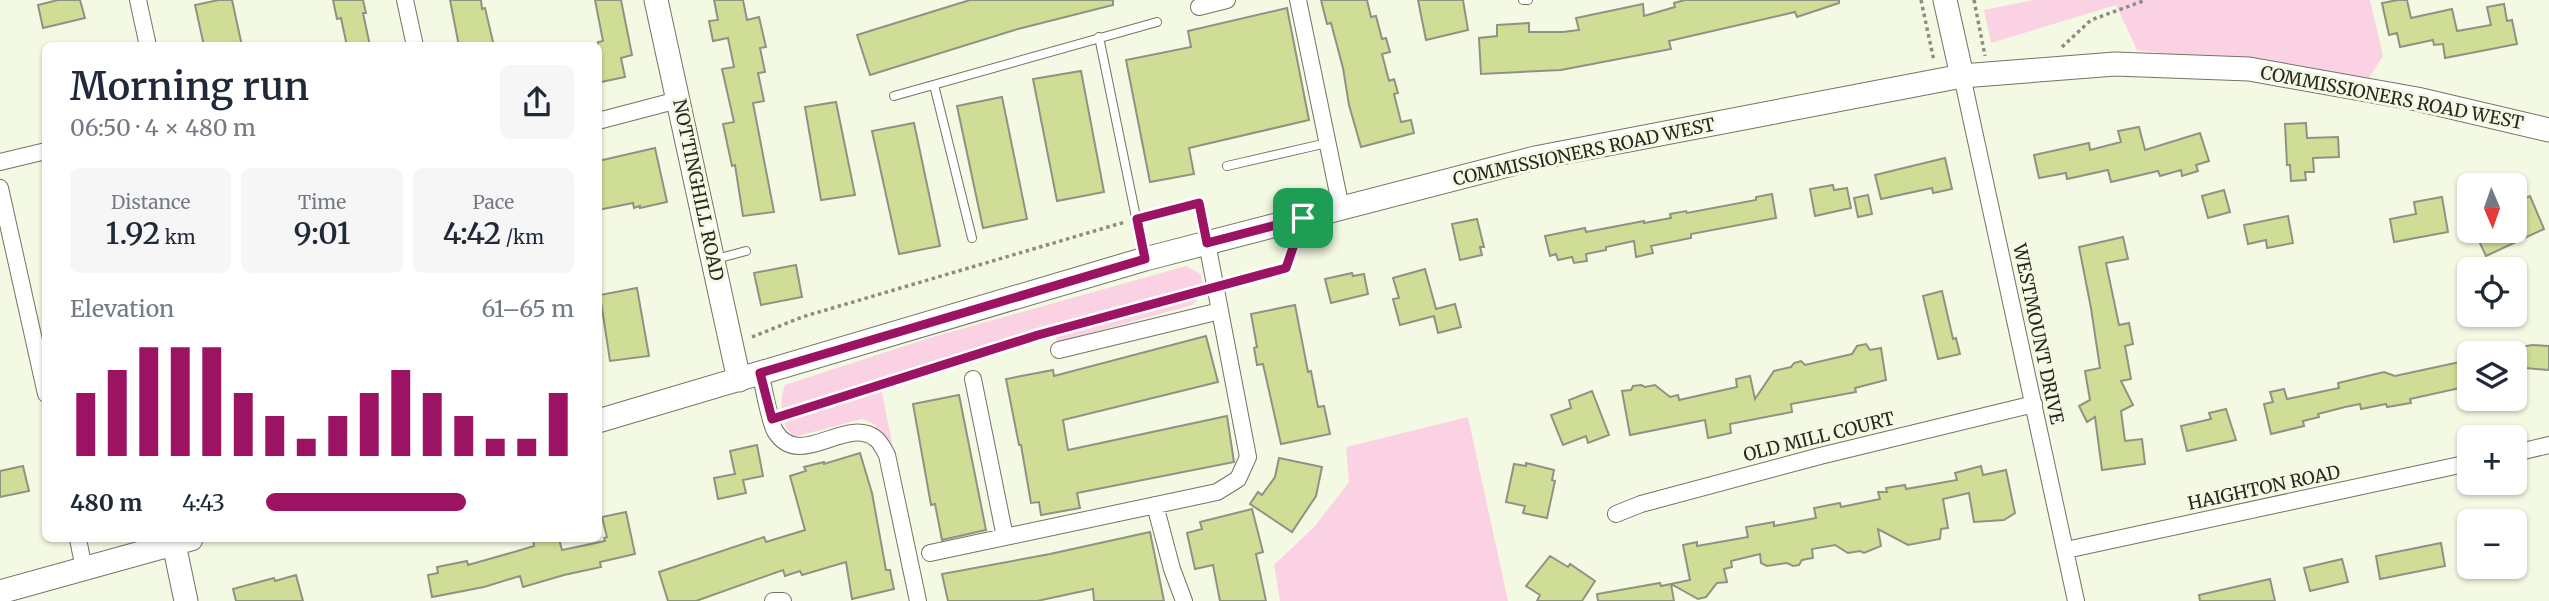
<!DOCTYPE html>
<html lang="en">
<head>
<meta charset="utf-8">
<style>
  :root { --surface:#fff; --page:#f6f6f7; --text:#1f2937; --muted:#747a83; --accent:#9c1363 }
  body { margin:0; font-family:Merriweather,serif; background:var(--page); color:var(--text); height:100vh; display:flex; flex-direction:column; font-size:26px; white-space:nowrap }
  * { box-sizing:border-box; margin:0 }
  p { font-size:23px; color:var(--muted) }
  .icon { flex:none; width:38px; height:38px; fill:none; stroke:currentColor; stroke-width:2; stroke-linecap:round; stroke-linejoin:round }
  .map { position:relative; flex:1; overflow:hidden }
  .panel { position:absolute; left:42px; top:42px; width:560px; height:500px; display:flex; flex-direction:column; background:var(--surface); border-radius:10px; box-shadow:0 2px 5px #0004 }
  .panel>* { flex:none }
  .needle { width:46px; rotate:178deg }
  .tools { position:absolute; left:2457px; top:173px; display:grid; gap:14px }
  .tools a { display:grid; place-items:center; width:70px; height:70px; border-radius:10px; background:var(--surface); box-shadow:0 2px 5px #0004; font-size:35px }
  .pin { position:absolute; display:grid; place-items:center; width:60px; height:60px; color:#fff; margin:-30px; border-radius:14px; box-shadow:0 4px 10px #0006 }
  .round { display:grid; place-items:center; flex:none; width:74px; height:74px; border-radius:10px; background:var(--page) }
  .overview { display:flex; align-items:center; justify-content:space-between; height:119px; padding:0 28px }
  h1 { font-size:38px; font-weight:600; line-height:52px }
  .figures { display:grid; grid-template-columns:repeat(3,1fr); gap:10px; height:119px; padding:7px 28px }
  .figures div { display:grid; align-content:center; border-radius:10px; background:var(--page); text-align:center }
  .figures b { font-size:30px; font-weight:600 }
  .figures small { font-size:19px; font-weight:400 }
  .figures p { font-size:19px }
  .chart { height:196px; padding:14px 28px }
  .chart p { display:flex; justify-content:space-between }
  .chart svg { width:100%; height:126px; margin-top:7px; stroke:var(--accent); stroke-width:6 }
  ul { padding:0 28px; list-style:none; font-size:23px }
  li { display:grid; grid-template-columns:112px 84px 1fr; align-items:center; height:52px }
  li i { height:18px; border-radius:9px; background:var(--accent) }
  .map>svg:first-child { display:block }
  .green { fill:#fbd2e3 }
  .building { fill:#d0dd97; stroke:#8f9381; stroke-width:2 }
  .lines { fill:none; stroke-linecap:round; stroke-linejoin:round }
  .lane-casing { stroke:#717563; stroke-width:10 }
  .street-casing { stroke:#717563; stroke-width:18 }
  .secondary-casing { stroke:#717563; stroke-width:25 }
  .path { stroke:#8b8e80; stroke-width:3.5; stroke-dasharray:3.5 3.5; stroke-linecap:butt }
  .lane { stroke:#fff; stroke-width:8 }
  .street { stroke:#fff; stroke-width:16 }
  .secondary { stroke:#fff; stroke-width:23 }
  .route-casing { stroke:#fff; stroke-width:14 }
  .route { stroke:#9c1363; stroke-width:9 }
  .labels { text-anchor:middle; stroke-width:6; stroke-linejoin:round; paint-order:stroke }
  .street-label { font-size:18px; fill:#272821; stroke:#f4f9e4 }
</style>
</head>
<body>
<div class="map">
<svg width="2549" height="601" viewBox="0 0 2549 601">
  <rect width="100%" height="100%" fill="#f4f9e4"/>
  <path class="green" d="M2033,0H2370L2383,56L2369,78L2137,50L2116,5L1991,43L1984,10Z
    M1186,266L1201,274C1203,288 1203,295 1192,305L1058,342L1055,337L881,388L893,447L874,424L862,419L794,437C780,426 779,401 785,385L929,338Z
    M1468,417L1508,601H1280L1274,565L1315,526L1349,482L1346,447Z"/>
  <path class="building" d="M58,0H80L85,18L43,28L38,5Z
    M219,0H232L242,46H204L195,5Z
    M333,0H363L366,13H363L370,46H347L341,18L337,19Z
    M450,0H481L482,9L485,8L494,46H459Z
    M595,0H621L632,55L621,58L625,77L601,82L598,69V42L603,41Z
    M714,0H743L747,20L759,17L766,47L760,48L765,72L758,73L764,101L753,103L774,212L743,216L735,165L732,166L723,124L734,122L722,69L734,67L728,38L713,41L709,21L718,20Z
    M970,0H1113V5L1018,29L870,75L857,35Z
    M1321,0H1367L1371,17L1376,16L1382,39L1386,38L1390,52L1382,54L1389,81L1394,79L1398,93L1394,94L1401,122L1411,120L1414,133L1361,147L1349,105L1343,68L1331,23L1327,24Z
    M1418,0H1463L1468,30L1426,40Z
    M1685,0H1839V3L1797,17L1795,12L1669,41L1671,49L1561,70L1481,74L1479,38L1497,36V25L1529,23V32H1563L1579,30L1576,18L1643,4L1644,16L1675,7L1674,3Z
    M2398,0H2407L2411,18L2452,9L2457,31L2491,25L2487,7L2504,4L2507,21L2512,20L2517,44L2445,58L2443,44L2434,45L2433,40L2400,47L2397,33L2389,35L2382,3Z
    M1287,8L1309,120L1189,148L1194,174L1150,182L1126,60L1191,47L1188,31Z
    M1081,71L1104,192L1057,201L1033,79Z
    M1002,97L1027,219L983,228L957,106Z
    M836,102L855,195L821,200L805,107Z
    M914,123L940,246L899,254L872,131Z
    M2306,123L2307,138L2338,137L2339,157L2313,158L2314,172H2305L2306,180L2291,181L2290,165H2287L2285,124Z
    M2139,127L2145,150L2200,133L2209,161L2196,165L2198,171L2182,176L2181,170L2160,176L2158,171L2111,182L2108,170L2067,179L2066,173L2039,178L2034,155L2089,143L2090,150L2121,142L2118,131Z
    M655,148L667,202L640,208V206L634,208L633,203L598,210V161Z
    M1945,158L1952,189L1933,193L1932,188L1881,199L1875,175Z
    M1833,185L1834,190L1847,188L1851,208L1815,216L1810,189Z
    M2224,190L2230,212L2208,218L2202,196Z
    M1772,194L1776,218L1691,234V238L1651,246L1653,253L1636,257L1634,241L1606,247V250L1586,254L1587,261L1574,263L1572,257L1558,260L1556,254L1550,256L1545,236L1585,228L1586,232L1644,221V223L1671,218L1670,214L1686,211L1687,213L1756,200V197Z
    M1868,195L1872,214L1858,217L1854,198Z
    M2530,196L2544,229L2486,256L2478,239L2494,231H2515V203Z
    M2442,197L2448,232L2394,242L2390,219L2416,214L2414,202Z
    M2288,216L2293,243L2267,248L2266,240L2248,244L2244,225Z
    M1477,219L1484,247H1480L1482,255L1460,260L1452,224Z
    M2123,237L2128,259L2106,263L2119,325L2129,323L2133,344L2125,346L2131,379L2121,381L2133,405L2121,411L2125,441L2142,439L2145,464L2102,470L2095,417L2087,422L2079,406L2090,400L2085,371L2100,368L2091,308L2079,247Z
    M796,265L802,297L761,305L754,273Z
    M1425,269L1436,309L1455,304L1461,327L1438,333L1434,316L1400,325L1393,299L1399,298L1393,278Z
    M1352,273L1353,276L1364,274L1368,294L1331,303L1325,279Z
    M637,288L649,356L610,361L600,295Z
    M1942,291L1953,339L1956,338L1960,354L1938,359L1923,296Z
    M1295,305L1308,372L1311,371L1318,407L1324,406L1330,434L1281,444L1263,364L1257,365L1254,348L1257,347L1251,314Z
    M1206,336L1218,382L1063,420L1068,450L1227,416L1234,462L1077,493L1080,508L1041,515L1039,502L1031,503L1021,445H1019L1006,379L1053,370L1054,376Z
    M1866,344L1870,350L1881,348L1886,380L1855,388L1856,392L1791,404L1792,412L1730,424L1731,433L1708,438L1705,420L1630,435L1622,391L1631,390L1633,386L1641,385L1645,387L1655,385L1670,397L1678,395L1679,400L1737,387L1736,379L1750,376L1755,399L1774,371L1791,367L1794,363L1801,361L1805,365L1852,354L1857,346Z
    M2532,345L2549,346V370L2525,368L2515,370V348Z
    M2469,360V386L2410,399L2411,403L2387,407L2386,404L2361,409L2360,404L2345,407L2318,414L2319,417L2303,421L2304,426L2271,434L2264,404L2273,402L2270,392L2284,389L2287,399L2339,388L2338,383L2384,372L2395,376Z
    M1592,391L1609,435L1588,443L1586,436L1563,445L1551,415L1571,408L1569,400Z
    M959,395L986,530L942,540L935,504L931,505L913,404Z
    M2226,409L2236,440L2187,451L2181,426L2211,419L2209,413Z
    M757,445L763,476L743,480L746,493L718,499L714,478L735,474L730,451Z
    M860,453L872,493L886,570H890L894,589L852,599L846,562L802,575L800,571L785,576L783,570L696,601H668L659,572L764,537L766,542L805,530L790,476L806,471L804,467L824,462V464Z
    M1279,458L1322,467L1316,496L1292,532L1250,504L1258,492L1262,495L1275,477Z
    M1526,463L1554,470L1552,480L1555,481L1547,518L1523,513L1525,506L1506,502L1514,464L1526,466Z
    M23,466L29,491L0,497V471Z
    M1981,466L1983,475L2006,470L2015,513L2004,520L1974,522L1969,493L1943,499L1948,528L1941,529L1940,539L1908,545L1878,529L1881,546L1864,553L1860,551L1848,553L1835,545L1812,549L1813,558L1802,560L1799,565L1793,566L1787,563L1767,566L1761,563L1760,554L1731,561L1732,567L1724,569L1727,582L1717,583L1706,597L1698,599L1671,584L1690,580L1683,545L1697,542V546L1748,537L1746,527L1774,522V526L1816,518L1814,508L1840,503L1841,507L1880,499L1878,492H1887L1886,488L1905,485L1906,489L1957,480L1955,473Z
    M1252,509L1263,552L1256,554L1266,601H1220L1213,565L1195,569L1187,533L1202,529L1200,522Z
    M626,512L635,554L600,562L601,567L564,575L523,587L520,576L484,587L432,597L428,575L438,573L437,567L467,561L468,565L514,552L534,546L533,539H559L562,550L605,541L604,538L607,537L602,517Z
    M1150,532L1164,601H1094L1093,589L1037,601H948L942,574L1050,554Z
    M2441,543L2445,566L2380,579L2376,556Z
    M1550,556L1568,567L1570,564L1595,581L1582,601H1537L1540,595L1526,586Z
    M2342,559L2348,582L2310,591L2304,568Z
    M296,575L303,601H236L233,589L274,578L275,581Z
    M2270,579L2275,601H2200L2199,595Z
    M1660,583L1661,586L1671,584L1674,601H1598L1597,594Z"/>
  <g class="lines">
    <g class="lane-casing">
      <path id="lane" d="M1523,0H1528
        M1099,37L1144,256
        M934,85L972,238
        M894,96L1157,22
        M1227,166L1327,143
        M716,259L746,251"/>
    </g>
    <g class="street-casing">
      <path id="street" d="M138,0L148,46
        M405,0L415,46
        M1298,0L1341,208
        M1199,7L1227,0
        M1962,76L2076,601
        M598,121L678,100
        M0,162L46,151
        M0,188L46,394
        M1059,350L1220,311
        M760,373C764,387 769,420 775,431C799,471 845,416 875,438C880,441 884,450 887,455L918,601
        M973,379L1005,537
        M2515,453L2549,445
        M1155,505L1172,569L1184,601
        M1616,514L1641,504L1820,456L2034,404
        M78,539L84,569
        M2066,550L2469,463
        M930,553L1217,492L1238,479L1248,457L1207,243
        M773,601H783"/>
    </g>
    <g class="secondary-casing">
      <path id="secondary" d="M656,0L739,380
        M1945,0L1962,76
        M598,421L1145,259L1535,158L1962,76L2115,64L2249,69L2417,99L2549,130
        M174,544L186,601
        M0,592L191,539"/>
    </g>
    <path class="path" d="M1921,0L1934,61
      M1974,0L1985,56
      M2062,47L2091,20L2146,0
      M1146,217L1199,203L1203,224
      M1231,282L1286,268L1296,240
      M752,337L802,317L1125,222
      M785,415L1038,335L1200,291"/>
    <use href="#lane" class="lane"/>
    <use href="#street" class="street"/>
    <use href="#secondary" class="secondary"/>
  </g>
  <g class="lines">
    <g class="route-casing">
      <path id="route" d="M1199,203L1207,243L1303,218L1286,268L1038,335L772,419L760,373L1145,259L1137,219Z"/>
    </g>
    <use href="#route" class="route"/>
  </g>
  <g class="labels">
    <g class="street-label">
      <text transform="translate(2392 98) rotate(11)" y="6">COMMISSIONERS ROAD WEST</text>
      <text transform="translate(1584 152) rotate(-12)" y="6">COMMISSIONERS ROAD WEST</text>
      <text transform="translate(698 190) rotate(78)" y="6">NOTTINGHILL ROAD</text>
      <text transform="translate(2038 334) rotate(78)" y="6">WESTMOUNT DRIVE</text>
      <text transform="translate(1819 437) rotate(-14)" y="6">OLD MILL COURT</text>
      <text transform="translate(2264 488) rotate(-12)" y="6">HAIGHTON ROAD</text>
    </g>
  </g>
</svg>
<div class="tools">
<a><svg class="needle" viewBox="-14 -14 28 28"><path d="M0-13l5 13h-10z" fill="#e53935"/><path d="M0 13l5-13h-10z" fill="#747a83"/></svg></a>
<a><svg class="icon" aria-label="locate" viewBox="0 0 24 24"><circle cx="12" cy="12" r="6"/><path d="M12 2v4M12 18v4M2 12h4M18 12h4"/></svg></a>
<a><svg class="icon" aria-label="layers" viewBox="0 0 24 24"><path d="M12 4l9 5-9 5-9-5zM3 14l9 5 9-5"/></svg></a>
<a>+</a>
<a>−</a>
</div>
<div class="pin" style="left:1303px;top:218px;background:#1e9e55"><svg class="icon" aria-label="arrive" viewBox="0 0 24 24"><path d="M6 21V4h12l-3 4 3 4H6"/></svg></div>
<section class="panel">
<div class="overview"><div><h1>Morning run</h1><p>06:50 · 4 × 480 m</p></div><a class="round"><svg class="icon" aria-label="share" viewBox="0 0 24 24"><path d="M12 15V3M7 8l5-5 5 5M5 13v7h14v-7"/></svg></a></div>
<div class="figures">
<div><p>Distance</p><b>1.92<small> km</small></b></div>
<div><p>Time</p><b>9:01</b></div>
<div><p>Pace</p><b>4:42<small> /km</small></b></div>
</div>
<div class="chart"><p><span>Elevation</span>61–65 m</p>
<svg viewBox="0 0 160 44" preserveAspectRatio="none"><path d="M5 44V22M15 44V14M25 44V6M35 44V6M45 44V6M55 44V22M65 44V30M75 44V38M85 44V30M95 44V22M105 44V14M115 44V22M125 44V30M135 44V38M145 44V38M155 44V22"/></svg>
</div>
<ul>
<li><b>480 m</b>4:43<i style="width:65%"></i></li>
</ul>
</section>
</div>
</body>
</html>
